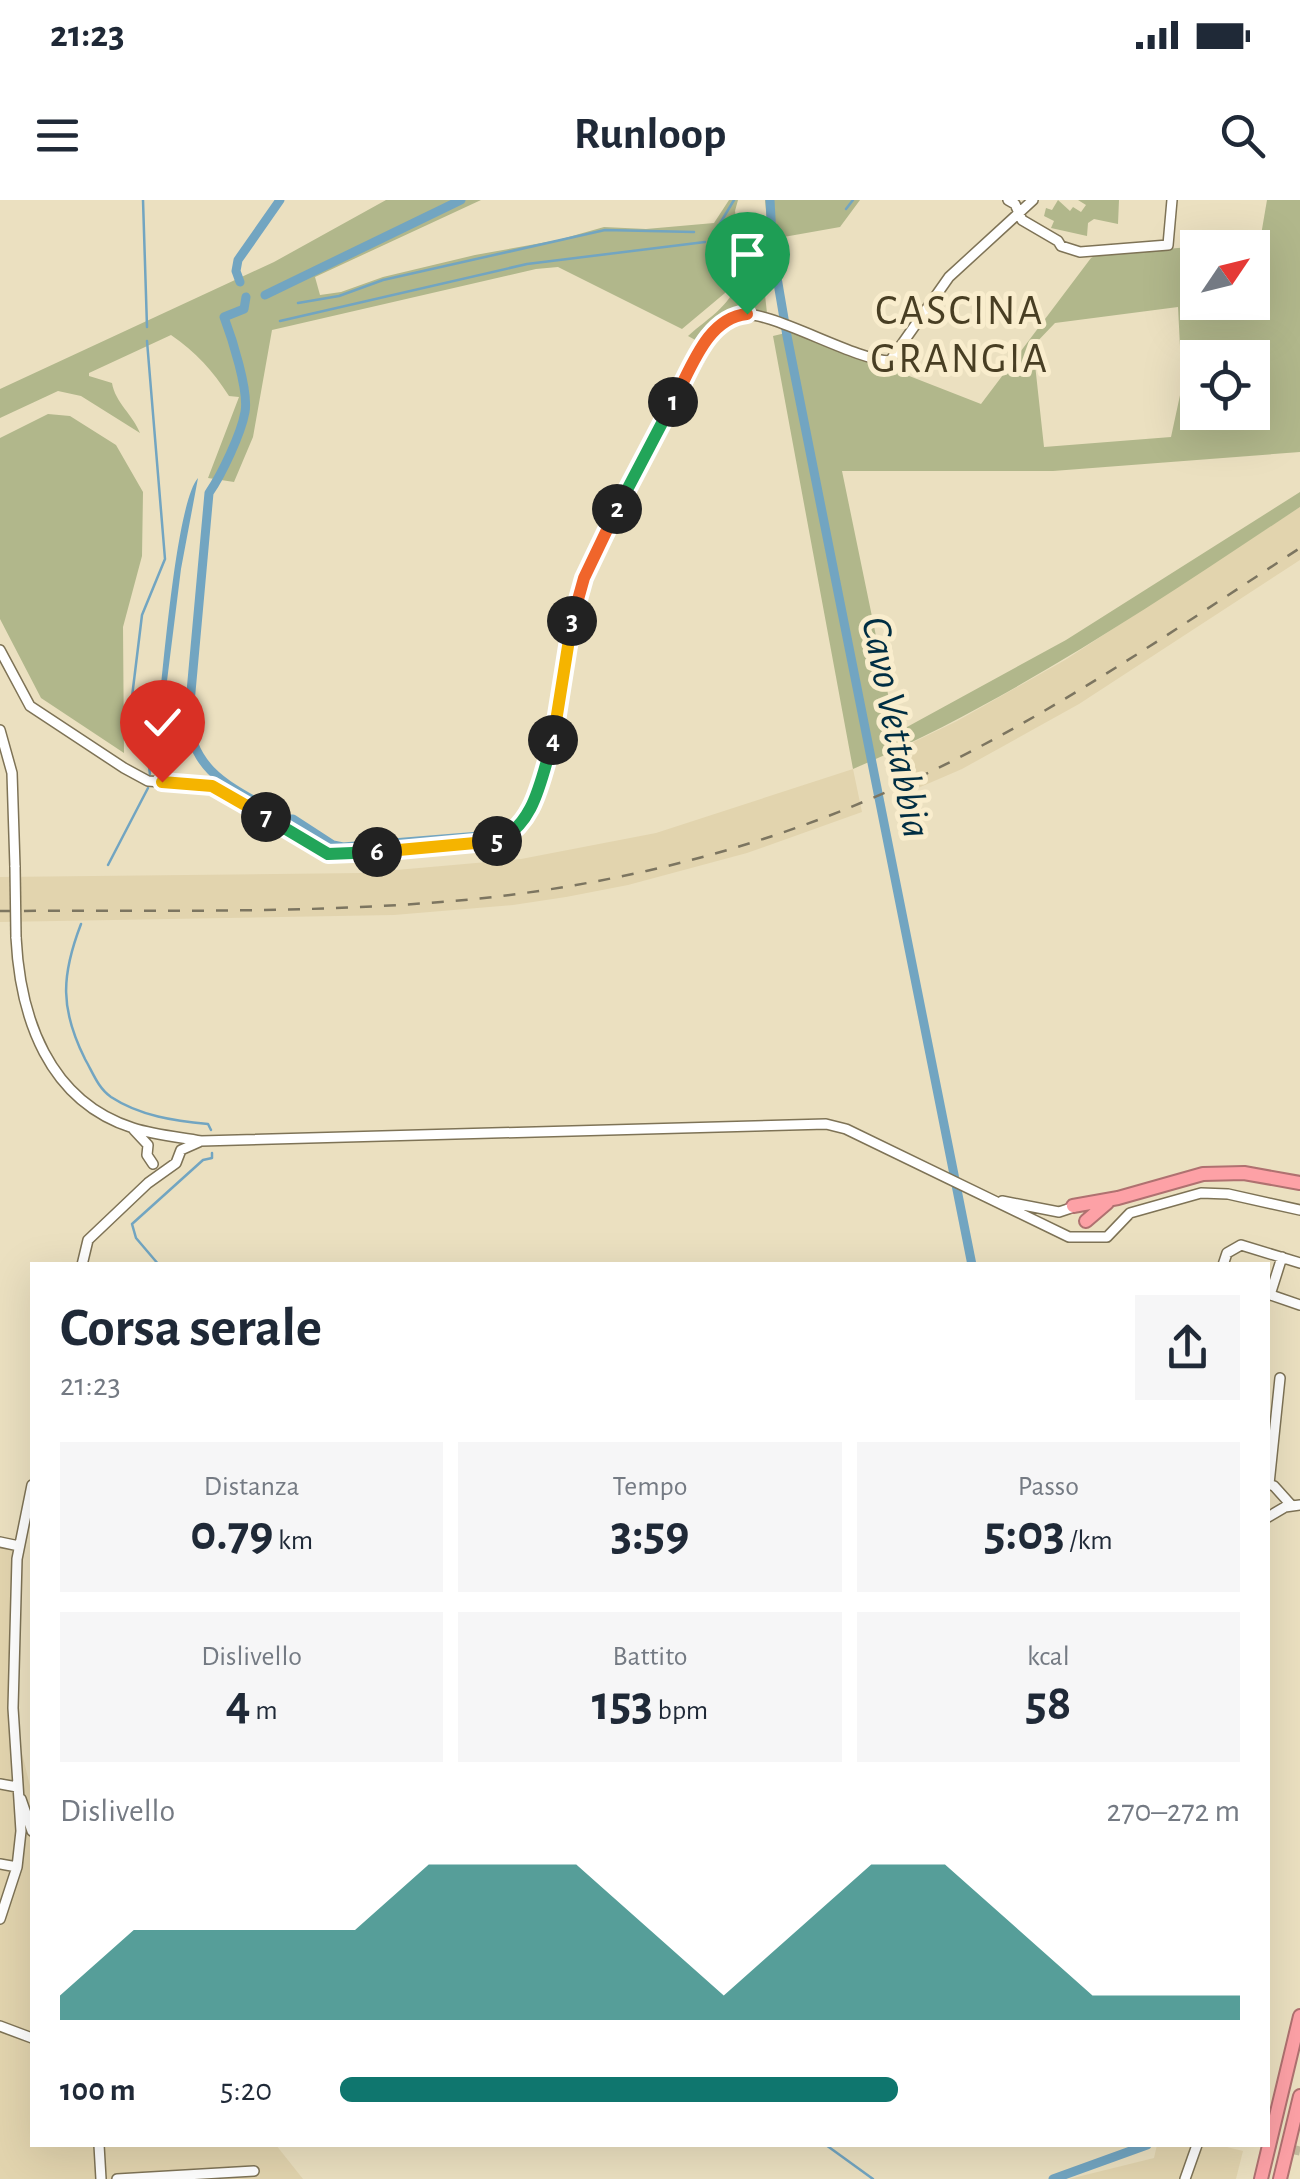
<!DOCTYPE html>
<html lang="it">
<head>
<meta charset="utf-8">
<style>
  :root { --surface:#fff; --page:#f6f6f7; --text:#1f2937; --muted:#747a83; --accent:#0f766e }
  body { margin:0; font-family:"Alegreya Sans",sans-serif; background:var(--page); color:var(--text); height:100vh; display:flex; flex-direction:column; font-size:38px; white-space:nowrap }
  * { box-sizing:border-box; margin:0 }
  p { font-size:32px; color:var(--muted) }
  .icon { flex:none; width:55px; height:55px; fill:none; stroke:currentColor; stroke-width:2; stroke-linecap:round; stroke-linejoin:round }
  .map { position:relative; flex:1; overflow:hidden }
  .sheet { position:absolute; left:30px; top:1062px; width:1240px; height:885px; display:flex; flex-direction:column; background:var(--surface); border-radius:0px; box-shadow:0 10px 40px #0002 }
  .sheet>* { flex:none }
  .needle { width:65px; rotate:55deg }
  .controls { position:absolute; left:1180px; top:30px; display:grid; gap:20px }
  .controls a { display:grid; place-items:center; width:90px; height:90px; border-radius:0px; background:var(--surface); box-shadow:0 10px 40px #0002; font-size:50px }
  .pin { position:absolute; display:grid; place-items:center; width:85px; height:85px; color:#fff; margin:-102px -42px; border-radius:50% 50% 50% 0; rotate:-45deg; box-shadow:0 0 10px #0007 }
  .pin .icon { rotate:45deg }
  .km { position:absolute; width:50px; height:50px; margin:-25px; border-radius:50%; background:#222; color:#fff; font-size:28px; line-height:50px; text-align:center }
  .round { display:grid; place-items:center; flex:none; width:105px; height:105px; border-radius:0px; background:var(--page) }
  .headline { display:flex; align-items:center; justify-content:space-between; height:170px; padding:0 30px }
  h1 { font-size:55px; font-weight:700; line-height:75px }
  .metrics { display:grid; grid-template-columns:repeat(3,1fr); gap:15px; height:170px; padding:10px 30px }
  .metrics div { display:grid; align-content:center; border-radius:0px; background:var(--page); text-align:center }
  .metrics b { font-size:50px; font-weight:700 }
  .metrics small { font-size:28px; font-weight:400 }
  .metrics p { font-size:28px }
  .chart { height:280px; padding:20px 30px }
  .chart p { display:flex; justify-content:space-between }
  .chart svg { width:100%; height:180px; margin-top:10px; fill:var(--accent); opacity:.7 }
  ul { padding:0 30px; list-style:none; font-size:32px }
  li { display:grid; grid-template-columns:160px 120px 1fr; align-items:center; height:75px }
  li i { height:25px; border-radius:12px; background:var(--accent) }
  .status { display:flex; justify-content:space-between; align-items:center; height:70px; padding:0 50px; background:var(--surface); direction:ltr }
  .status svg { height:28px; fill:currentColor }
  header { display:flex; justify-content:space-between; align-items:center; height:130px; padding:0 30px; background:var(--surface); font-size:45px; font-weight:700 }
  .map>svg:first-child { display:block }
  .built { fill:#e2d4ae }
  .green { fill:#b1b78b; fill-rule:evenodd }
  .water { fill:#72a5c1 }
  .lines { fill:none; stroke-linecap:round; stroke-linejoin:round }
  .stream { stroke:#72a5c1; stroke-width:2.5 }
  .canal { stroke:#72a5c1; stroke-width:9 }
  .minor-tunnel { stroke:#c2b89c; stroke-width:9; stroke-dasharray:9 4.5; stroke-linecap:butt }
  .minor-casing { stroke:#7e7356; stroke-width:12 }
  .highway-casing { stroke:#af7170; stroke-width:16 }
  .minor { stroke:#fff; stroke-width:9 }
  .highway { stroke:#fda1a6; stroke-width:12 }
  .rail { stroke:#7c7560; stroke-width:2.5; stroke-dasharray:12 12; stroke-linecap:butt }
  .minor-bridge-casing { stroke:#7e7356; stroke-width:12; stroke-linecap:butt }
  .minor-bridge { stroke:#fff; stroke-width:9 }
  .split-1-casing { stroke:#fff; stroke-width:20 }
  .split-2-casing { stroke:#fff; stroke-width:20 }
  .split-3-casing { stroke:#fff; stroke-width:20 }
  .split-4-casing { stroke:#fff; stroke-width:20 }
  .split-5-casing { stroke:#fff; stroke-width:20 }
  .split-6-casing { stroke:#fff; stroke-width:20 }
  .split-7-casing { stroke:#fff; stroke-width:20 }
  .split-8-casing { stroke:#fff; stroke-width:20 }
  .split-1 { stroke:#f0652b; stroke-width:12 }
  .split-2 { stroke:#22a559; stroke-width:12 }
  .split-3 { stroke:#f0652b; stroke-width:12 }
  .split-4 { stroke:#f5b400; stroke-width:12 }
  .split-5 { stroke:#22a559; stroke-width:12 }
  .split-6 { stroke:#f5b400; stroke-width:12 }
  .split-7 { stroke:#22a559; stroke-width:12 }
  .split-8 { stroke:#f5b400; stroke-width:12 }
  .labels { text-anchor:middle; stroke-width:10; stroke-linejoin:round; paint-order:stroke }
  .neighbourhood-label { font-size:42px; letter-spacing:2.5px; fill:#483e23; stroke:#f9edcd }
  .water-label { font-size:42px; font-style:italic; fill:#002e43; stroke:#f9edcd }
</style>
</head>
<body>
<div class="status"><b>21:23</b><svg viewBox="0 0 49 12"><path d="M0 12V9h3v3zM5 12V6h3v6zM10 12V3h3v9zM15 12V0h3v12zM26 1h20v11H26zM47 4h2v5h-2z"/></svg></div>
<header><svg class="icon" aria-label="menu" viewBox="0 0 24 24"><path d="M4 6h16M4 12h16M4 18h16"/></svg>Runloop<svg class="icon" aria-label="search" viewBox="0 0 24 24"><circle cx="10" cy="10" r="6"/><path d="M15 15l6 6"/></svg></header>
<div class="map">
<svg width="1300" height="1979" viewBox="0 0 1300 1979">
  <rect width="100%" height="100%" fill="#ebe0c0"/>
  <path class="built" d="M1300,307V360L1079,504L962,569L904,594L895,551L957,521L1065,460Z
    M853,569L862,612L747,653L628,685L566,697L513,705L394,715L0,722V677L362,673L521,659L656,633Z
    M0,1342L19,1346V1541L32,1594V1945H276L303,1979H0Z
    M1157,1945H1219L1243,1951L1236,1979H1069L1154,1958Z"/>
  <path class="green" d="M386,0H481L315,77L320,95L341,92L383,77L475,55L558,40L604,27L646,29L714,23L729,0H738L735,11L741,45L760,50L767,113C730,106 720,110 699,142L688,136C709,117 741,100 737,69H730L729,86L725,93L682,129L558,67L536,69L272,130L253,237L234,282L208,278L239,197L229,196C213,171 196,152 171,135L89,173V176L112,183C115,202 133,215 140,233L81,196L58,191L0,218V189L274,62Z
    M765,0H860L840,27L778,38L768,46L763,38L744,37V28L767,22Z
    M1058,0L1070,11L1073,7L1081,12L1086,5L1078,0H1119L1118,24L1094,19L1088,23L1087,36L1051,28L1054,21L1044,16L1046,8L1052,10Z
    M1267,0H1300V252L1053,271H842L896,533L1066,440L1300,292V307C1155,403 1013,500 853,569L773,136L794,131L981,204L1091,58L1096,55L1260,41ZM1198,48H1252V102H1198ZM1178,107L1182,186L1171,237L1044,247L1033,146L1055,123ZM1198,158H1252V212H1198Z
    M48,214L70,216L116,245L143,292L142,356L123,427L124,553L41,498L0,419V238Z"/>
  <path class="water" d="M198,278L181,369L162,521L163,539L174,552L173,558L169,559L156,534C162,488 175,304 198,278Z"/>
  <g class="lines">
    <path class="stream" d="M143,0L147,127
      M846,9L853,0
      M719,25L734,0
      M298,103L339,96L383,80L605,30L694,32
      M280,121L527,64L705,42
      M147,141L165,359L142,415L131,505L133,527L148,560L150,574
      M108,665L148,588
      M81,724C61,776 60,809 85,859C93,873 98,888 111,897C140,916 175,921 208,924L211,930
      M159,1065L136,1038L132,1024L203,960L212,958V953
      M1268,1359V1353
      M826,1945L873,1979"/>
    <path class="canal" d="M770,0L773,54L787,136L972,1065
      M240,82L236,71L238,60L280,0
      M265,95L461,0
      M246,97L244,109L224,117C232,138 249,191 245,212C241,234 222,274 209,293L189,514C188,575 241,591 286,619H293L333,645L343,647L492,635L510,627
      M1053,1979L1147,1945"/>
    <path class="minor-tunnel" d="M1268,1944L1300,1951"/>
    <g class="minor-casing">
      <path id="minor" d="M1008,0L1015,4L1022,20L1058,41L1061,46L1080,52L1168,45L1172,0
        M0,450L30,506L124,568L148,581L212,586L328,654L500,640L518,628L530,613L552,541L571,426L584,378L628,287L716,128C721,124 728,118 736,115C765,106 852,160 890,161L949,77L1033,0
        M0,530L12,573L15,667
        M16,737C20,817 48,901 133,928C155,935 179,937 201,941L826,924L846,929L1069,1037H1107L1130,1013L1201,993L1228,994L1300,1010
        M134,930L148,945L147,955L153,964
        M1002,1001L1059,1012L1074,1007
        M82,1065L88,1040L148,983L176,963L181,950L199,942
        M1223,1065L1227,1053L1241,1045L1300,1063
        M1268,1094L1300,1105
        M1270,1095L1282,1057
        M1268,1284L1274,1286L1292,1306
        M1269,1284L1280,1178
        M1268,1317L1285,1307L1300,1305
        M0,1342L19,1346
        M0,1584L17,1587
        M21,1599L32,1631
        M0,1664L17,1667
        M0,1719L17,1667L21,1631L13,1508L17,1359L32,1285
        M0,1826L32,1838
        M99,1945L101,1979
        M117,1979L254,1971
        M1185,1979L1197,1945"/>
    </g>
    <g class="highway-casing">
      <path id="highway" d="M1073,1006L1118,998L1203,974L1244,973L1300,983
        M1086,1021L1107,1003
        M1261,1979L1300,1816
        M1280,1979L1300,1896"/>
    </g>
    <use href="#minor" class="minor"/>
    <use href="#highway" class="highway"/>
    <path class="rail" d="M0,711C151,710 303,714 453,701C592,689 735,656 863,602C1020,537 1159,440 1300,348"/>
    <g class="minor-bridge-casing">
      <path id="minor-bridge" d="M15,667L16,737"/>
    </g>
    <use href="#minor-bridge" class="minor-bridge"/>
  </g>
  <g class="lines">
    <g class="split-1-casing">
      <path id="split-1" d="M673,202C691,170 706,118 747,114"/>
    </g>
    <g class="split-2-casing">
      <path id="split-2" d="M617,309L673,202"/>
    </g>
    <g class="split-3-casing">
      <path id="split-3" d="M572,421L584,378L617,309"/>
    </g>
    <g class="split-4-casing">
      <path id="split-4" d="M553,540L572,421"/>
    </g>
    <g class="split-5-casing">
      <path id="split-5" d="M497,641C536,624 541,577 553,540"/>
    </g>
    <g class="split-6-casing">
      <path id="split-6" d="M377,652L497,641"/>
    </g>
    <g class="split-7-casing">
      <path id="split-7" d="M266,617L328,654L377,652"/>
    </g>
    <g class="split-8-casing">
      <path id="split-8" d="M162,582L212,586L266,617"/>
    </g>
    <use href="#split-1" class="split-1"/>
    <use href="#split-2" class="split-2"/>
    <use href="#split-3" class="split-3"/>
    <use href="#split-4" class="split-4"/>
    <use href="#split-5" class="split-5"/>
    <use href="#split-6" class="split-6"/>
    <use href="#split-7" class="split-7"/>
    <use href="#split-8" class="split-8"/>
  </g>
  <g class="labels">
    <g class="neighbourhood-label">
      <text x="960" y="124">CASCINA<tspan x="960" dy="48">GRANGIA</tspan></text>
    </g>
    <g class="water-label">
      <text transform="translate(898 527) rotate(79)" y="15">Cavo Vettabbia</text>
    </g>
  </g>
</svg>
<div class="controls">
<a><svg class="needle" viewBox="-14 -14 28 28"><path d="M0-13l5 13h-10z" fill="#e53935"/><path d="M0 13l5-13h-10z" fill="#747a83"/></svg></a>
<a><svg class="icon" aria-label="locate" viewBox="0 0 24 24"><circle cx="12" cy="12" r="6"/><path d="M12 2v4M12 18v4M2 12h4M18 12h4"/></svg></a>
</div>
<div class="pin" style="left:747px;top:114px;background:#1e9e55"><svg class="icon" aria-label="arrive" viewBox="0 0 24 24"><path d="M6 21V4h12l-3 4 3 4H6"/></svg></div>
<div class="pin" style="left:162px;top:582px;background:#d93025"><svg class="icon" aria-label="check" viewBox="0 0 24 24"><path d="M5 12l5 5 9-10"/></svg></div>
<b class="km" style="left:673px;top:202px">1</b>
<b class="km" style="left:617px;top:309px">2</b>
<b class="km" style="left:572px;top:421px">3</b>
<b class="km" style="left:553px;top:540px">4</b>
<b class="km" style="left:497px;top:641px">5</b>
<b class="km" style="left:377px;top:652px">6</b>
<b class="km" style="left:266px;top:617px">7</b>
<section class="sheet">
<div class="headline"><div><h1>Corsa serale</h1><p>21:23</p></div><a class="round"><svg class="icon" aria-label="share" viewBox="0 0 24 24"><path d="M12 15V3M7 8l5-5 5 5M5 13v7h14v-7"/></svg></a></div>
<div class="metrics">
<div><p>Distanza</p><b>0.79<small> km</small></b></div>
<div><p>Tempo</p><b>3:59</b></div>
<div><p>Passo</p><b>5:03<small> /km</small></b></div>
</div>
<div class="metrics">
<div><p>Dislivello</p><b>4<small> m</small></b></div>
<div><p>Battito</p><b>153<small> bpm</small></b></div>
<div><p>kcal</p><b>58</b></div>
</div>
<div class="chart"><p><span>Dislivello</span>270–272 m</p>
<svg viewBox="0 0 160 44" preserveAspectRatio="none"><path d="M0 44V38L10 22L20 22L30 22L40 22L50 6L60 6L70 6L80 22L90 38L100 22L110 6L120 6L130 22L140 38L150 38L160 38V44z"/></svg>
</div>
<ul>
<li><b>100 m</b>5:20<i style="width:62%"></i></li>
</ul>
</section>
</div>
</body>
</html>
